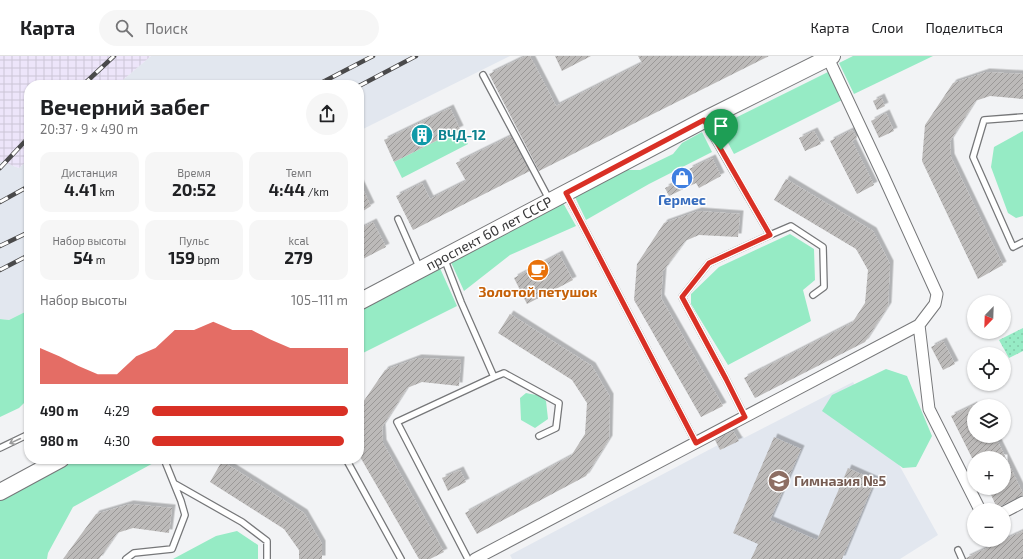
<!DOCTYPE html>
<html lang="ru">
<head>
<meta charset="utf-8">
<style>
  :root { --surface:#fff; --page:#f6f6f6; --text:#202124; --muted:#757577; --line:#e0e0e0; --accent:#d93025 }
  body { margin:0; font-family:"Exo 2",sans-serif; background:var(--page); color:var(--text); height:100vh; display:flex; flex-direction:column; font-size:15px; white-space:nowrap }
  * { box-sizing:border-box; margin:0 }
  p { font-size:13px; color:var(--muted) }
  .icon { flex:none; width:22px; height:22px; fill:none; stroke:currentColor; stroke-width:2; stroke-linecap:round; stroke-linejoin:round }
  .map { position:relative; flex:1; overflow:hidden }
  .drawer { position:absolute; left:24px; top:24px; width:340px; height:384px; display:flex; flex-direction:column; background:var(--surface); border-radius:16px; box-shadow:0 1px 3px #0004 }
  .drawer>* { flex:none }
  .needle { width:26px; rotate:203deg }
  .fabs { position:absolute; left:967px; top:239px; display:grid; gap:8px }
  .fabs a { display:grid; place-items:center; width:44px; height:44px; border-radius:50%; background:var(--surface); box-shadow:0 1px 3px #0004; font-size:20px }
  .pin { position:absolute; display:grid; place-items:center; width:34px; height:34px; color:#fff; margin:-41px -17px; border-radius:50% 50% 50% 0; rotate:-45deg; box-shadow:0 0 4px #0007 }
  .pin .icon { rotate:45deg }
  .round { display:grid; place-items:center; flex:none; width:42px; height:42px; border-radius:21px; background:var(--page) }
  .headline { display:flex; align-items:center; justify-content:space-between; height:68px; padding:0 16px }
  h1 { font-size:22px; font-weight:700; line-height:30px }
  .stats { display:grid; grid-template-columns:repeat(3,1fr); gap:6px; height:68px; padding:4px 16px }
  .stats div { display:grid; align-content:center; border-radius:10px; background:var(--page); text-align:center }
  .stats b { font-size:17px; font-weight:700 }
  .stats small { font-size:11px; font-weight:400 }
  .stats p { font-size:11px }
  .chart { height:112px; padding:8px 16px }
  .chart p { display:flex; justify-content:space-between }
  .chart svg { width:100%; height:72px; margin-top:4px; fill:var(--accent); opacity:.7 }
  ul { padding:0 16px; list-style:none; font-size:13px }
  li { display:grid; grid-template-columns:64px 48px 1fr; align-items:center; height:30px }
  li i { height:10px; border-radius:5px; background:var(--accent) }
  header { display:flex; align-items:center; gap:24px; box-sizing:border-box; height:56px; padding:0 20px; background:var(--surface); border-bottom:1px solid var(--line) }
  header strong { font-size:19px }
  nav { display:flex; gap:22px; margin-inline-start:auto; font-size:14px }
  .search { width:280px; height:36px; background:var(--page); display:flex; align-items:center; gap:10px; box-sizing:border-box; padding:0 14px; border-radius:22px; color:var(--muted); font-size:15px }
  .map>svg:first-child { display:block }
  .built { fill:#e2e7ef }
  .industrial { fill:url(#industrial-grid) }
  .green { fill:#96ebc5 }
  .park { fill:url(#park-dots) }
  .building { fill:url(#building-hatch); filter:url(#shadow) }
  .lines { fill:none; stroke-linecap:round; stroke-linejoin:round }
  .lane-casing { stroke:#767779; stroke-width:8 }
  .street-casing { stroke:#767779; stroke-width:13 }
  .secondary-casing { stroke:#767779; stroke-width:18 }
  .lane { stroke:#fff; stroke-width:5.5 }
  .street { stroke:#fff; stroke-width:11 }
  .secondary { stroke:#fff; stroke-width:16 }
  .rail-casing { stroke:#4a4a4b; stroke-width:4.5 }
  .rail { stroke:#fff; stroke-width:3; stroke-dasharray:9; stroke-linecap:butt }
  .oneway { stroke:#9a9a9b }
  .route-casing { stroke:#fff; stroke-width:8 }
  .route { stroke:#d93025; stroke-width:5 }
  .labels { text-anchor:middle; stroke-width:3; stroke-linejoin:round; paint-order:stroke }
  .culture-label { font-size:14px; font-weight:bold; fill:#0d838f; stroke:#fff; text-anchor:start }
  .shop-label { font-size:14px; font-weight:bold; fill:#366cbe; stroke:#fff }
  .street-label { font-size:14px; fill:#363637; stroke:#fff }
  .food-label { font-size:14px; font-weight:bold; fill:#c56008; stroke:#fff }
  .education-label { font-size:14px; font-weight:bold; fill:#785e54; stroke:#fff; text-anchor:start }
</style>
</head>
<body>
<header>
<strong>Карта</strong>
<div class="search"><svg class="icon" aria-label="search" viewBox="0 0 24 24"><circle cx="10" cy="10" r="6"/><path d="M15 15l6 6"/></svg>Поиск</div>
<nav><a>Карта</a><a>Слои</a><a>Поделиться</a></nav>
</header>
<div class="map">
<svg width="1023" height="503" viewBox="0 0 1023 503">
  <defs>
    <pattern id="industrial-grid" width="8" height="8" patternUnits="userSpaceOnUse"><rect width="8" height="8" fill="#ede5fa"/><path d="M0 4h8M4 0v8" fill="none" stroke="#ccc5d7"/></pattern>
    <pattern id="park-dots" width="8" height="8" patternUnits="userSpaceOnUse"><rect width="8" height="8" fill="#96ebc5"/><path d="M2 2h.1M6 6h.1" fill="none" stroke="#82caaa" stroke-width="1.8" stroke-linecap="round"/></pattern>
    <pattern id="building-hatch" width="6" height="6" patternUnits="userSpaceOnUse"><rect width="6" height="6" fill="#bcbab9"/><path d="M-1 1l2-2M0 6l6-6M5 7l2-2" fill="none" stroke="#9a9897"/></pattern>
    <filter id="shadow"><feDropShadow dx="3.5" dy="-3.5" stdDeviation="0" flood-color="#0004"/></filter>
  </defs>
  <rect width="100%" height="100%" fill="#f2f3f5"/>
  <path class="built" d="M151,0H510L359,75V29H117Z
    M29,103V254L9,264L0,263V105L19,112Z
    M853,326L938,479L900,503H512L510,499L718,389L720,394L738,385V383L743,380L744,382Z"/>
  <path class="industrial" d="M0,0H151L117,29H29V103L19,112L0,105Z"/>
  <path class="green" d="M853,0H933L854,38L839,7Z
    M828,16L842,44L734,98L719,70Z
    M460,73L468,88L402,122L394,106Z
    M1023,75V160L1016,162L1008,157L991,111L994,91Z
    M702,76L712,96L649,128L586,164L574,139L623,114H640L673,98L682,87Z
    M562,145L576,170L510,199L464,235L450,204Z
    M790,178L814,193L815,224L803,234L811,265L728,309L691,248V238L719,211Z
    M439,210L457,250L359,299V251Z
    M29,254V342L19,352L0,361V263L9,264Z
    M886,313L907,320L932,380L916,411L903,412L822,355L832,339Z
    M526,337L541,340L546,345L548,363L535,372L521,364L520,342Z
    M73,403H156L157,405L73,451L48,497L47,503H0V442Z
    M237,475L258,489V503H173L216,480Z"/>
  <path class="park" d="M1023,272V295L1009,302L999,284Z"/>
  <path class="building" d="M526,0H530L556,50L642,7L638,0H769L539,115L489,18Z
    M555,0H591L562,15Z
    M986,16L1023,18V43L990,40L975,45L950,85L951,101L1003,209L978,223L922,105L925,69L953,27Z
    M881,41L885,50L877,54L873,45Z
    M450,52L460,73L394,106L384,84Z
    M886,57L894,75L879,82L871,65Z
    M852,74L857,82L852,85L874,129L857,138L830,85Z
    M814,75L821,88L805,95L799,82Z
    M511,80L530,115L413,174L396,140L422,127L430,143L466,125L456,107Z
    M712,102L721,120L699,132L696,127L669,140L665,132L692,119L689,113Z
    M786,123L873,175L890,208L888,250L865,286L755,342L744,322L852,267L865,247L868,214L856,193L774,144Z
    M359,125L371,150L363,155L359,147Z
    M698,155L740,158L738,181L699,179L685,185L663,215L661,242L723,350L701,361L634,244L637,208L664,167Z
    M373,166L386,191L359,205V173Z
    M559,198L573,224L527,248L514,222Z
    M510,258L592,310L610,341L609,383L586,420L477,478L465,457L571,400L585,378L587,347L572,324L498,277Z
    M943,285L955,308L943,314L931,291Z
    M418,302L461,304L459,330L422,326L407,332L382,371L383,387L444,496L430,503H419L359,399V352L385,314Z
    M974,349V380H995L1023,437V439L997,452L988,432H1004V402H972L951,360Z
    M733,375L739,385L720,394L715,384Z
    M774,381L801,393L770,464L817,484L848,412L875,424L842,503H751L758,488L733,477Z
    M222,405L304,457L322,488V503H299V494L284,473L210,426Z
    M460,414L466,426L448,435L442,422Z
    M130,448L172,452L169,477L133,472L117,477L99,503H63L96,458Z
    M1023,475V503H966V502Z"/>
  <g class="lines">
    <g class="lane-casing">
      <path id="lane" d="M483,19L549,143
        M1023,61L984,64L973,101L1013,191L1023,186
        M704,65L770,179L709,207L682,241L726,323L745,361
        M566,137L696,387
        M398,163L420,213
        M770,179L791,170L823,191L824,231L813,239
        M444,202L461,246L494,321L397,366L468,503
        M494,321L504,317L559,347L556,372L539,380
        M0,392L29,378
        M346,403L401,503
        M175,428L242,466L267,485V503
        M958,494L962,503
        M126,503L134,497L172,493L185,459L181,445L164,403"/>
    </g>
    <g class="street-casing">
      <path id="street" d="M919,269L929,353L980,454
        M1004,456L1023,446
        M475,503L919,269L935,248L937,238L882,117L828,2"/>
    </g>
    <g class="secondary-casing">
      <g id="secondary">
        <path id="s1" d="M359,246L704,64L832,0"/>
        <path d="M0,436L61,403"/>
      </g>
    </g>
    <use href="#lane" class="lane"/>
    <use href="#street" class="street"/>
    <use href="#secondary" class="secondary"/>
    <g class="rail-casing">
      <path id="rail" d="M83,29L114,0
        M317,29L373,0
        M359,30L416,0
        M0,112L29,81
        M0,146L29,130
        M0,190L29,176
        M0,214L29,199"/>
    </g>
    <use href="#rail" class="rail"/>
  </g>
  <defs><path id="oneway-shaft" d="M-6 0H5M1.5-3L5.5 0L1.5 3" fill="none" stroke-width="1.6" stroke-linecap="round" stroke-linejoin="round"/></defs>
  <use class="oneway" href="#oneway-shaft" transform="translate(15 385) rotate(155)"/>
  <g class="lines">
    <g class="route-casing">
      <path id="route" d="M704,64L770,179L709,207L682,241L726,323L745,361L696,387L566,137Z"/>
    </g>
    <use href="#route" class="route"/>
  </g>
  <defs>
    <g id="building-disc" transform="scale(1.15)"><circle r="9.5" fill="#0f9aa8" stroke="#fff"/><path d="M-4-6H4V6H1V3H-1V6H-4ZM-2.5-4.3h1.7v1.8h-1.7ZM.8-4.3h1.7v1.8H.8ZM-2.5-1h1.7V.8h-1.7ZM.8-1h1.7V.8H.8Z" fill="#fff"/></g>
    <g id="shop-disc" transform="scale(1.15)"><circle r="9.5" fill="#3f7fe0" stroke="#fff"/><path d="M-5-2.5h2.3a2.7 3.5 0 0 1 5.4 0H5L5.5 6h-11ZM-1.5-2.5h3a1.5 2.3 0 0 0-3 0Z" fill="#fff"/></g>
    <g id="cafe-disc" transform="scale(1.15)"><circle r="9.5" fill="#e8710a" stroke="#fff"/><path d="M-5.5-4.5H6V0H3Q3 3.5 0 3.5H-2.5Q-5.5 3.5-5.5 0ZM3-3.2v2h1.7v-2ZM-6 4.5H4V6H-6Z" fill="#fff"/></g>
    <g id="school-disc" transform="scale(1.15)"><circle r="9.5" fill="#8d6e63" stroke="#fff"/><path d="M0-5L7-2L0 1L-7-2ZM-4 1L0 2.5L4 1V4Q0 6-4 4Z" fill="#fff"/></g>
  </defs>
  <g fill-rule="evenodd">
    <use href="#building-disc" x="422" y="79"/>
    <use href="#shop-disc" x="682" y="122"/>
    <use href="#cafe-disc" x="538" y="214"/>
    <use href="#school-disc" x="779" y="425"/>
  </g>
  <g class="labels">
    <g class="culture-label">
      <text x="438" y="84">ВЧД-12</text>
    </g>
    <g class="shop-label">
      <text x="682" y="149">Гермес</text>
    </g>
    <g class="street-label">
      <text dy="5" stroke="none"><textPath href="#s1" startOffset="147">проспект 60 лет СССР</textPath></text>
    </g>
    <g class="food-label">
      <text x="538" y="241">Золотой петушок</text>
    </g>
    <g class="education-label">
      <text x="794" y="430">Гимназия №5</text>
    </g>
  </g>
</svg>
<div class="fabs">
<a><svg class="needle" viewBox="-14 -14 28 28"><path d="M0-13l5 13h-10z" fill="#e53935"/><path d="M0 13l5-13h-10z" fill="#757577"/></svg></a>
<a><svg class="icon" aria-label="locate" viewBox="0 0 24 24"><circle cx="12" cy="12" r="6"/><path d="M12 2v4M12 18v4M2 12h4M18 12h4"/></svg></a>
<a><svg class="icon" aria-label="layers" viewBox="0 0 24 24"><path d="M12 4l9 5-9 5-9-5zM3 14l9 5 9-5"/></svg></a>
<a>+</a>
<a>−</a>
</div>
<div class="pin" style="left:721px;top:94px;background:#1e9e55"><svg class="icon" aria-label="arrive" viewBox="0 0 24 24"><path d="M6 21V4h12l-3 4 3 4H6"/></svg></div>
<section class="drawer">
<div class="headline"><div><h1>Вечерний забег</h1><p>20:37 · 9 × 490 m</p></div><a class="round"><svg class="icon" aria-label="share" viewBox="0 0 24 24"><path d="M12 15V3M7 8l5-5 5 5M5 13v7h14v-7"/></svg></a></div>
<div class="stats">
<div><p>Дистанция</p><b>4.41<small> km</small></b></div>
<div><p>Время</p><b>20:52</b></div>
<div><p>Темп</p><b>4:44<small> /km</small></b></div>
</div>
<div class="stats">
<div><p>Набор высоты</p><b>54<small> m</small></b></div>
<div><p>Пульс</p><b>159<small> bpm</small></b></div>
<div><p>kcal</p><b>279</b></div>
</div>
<div class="chart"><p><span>Набор высоты</span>105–111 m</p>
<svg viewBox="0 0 160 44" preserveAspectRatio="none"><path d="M0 44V22L10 27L20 33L30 38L40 38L50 27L60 22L70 11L80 11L90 6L100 11L110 11L120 17L130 22L140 22L150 22L160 22V44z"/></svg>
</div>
<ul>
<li><b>490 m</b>4:29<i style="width:100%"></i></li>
<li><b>980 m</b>4:30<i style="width:98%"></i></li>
</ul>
</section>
</div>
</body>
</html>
